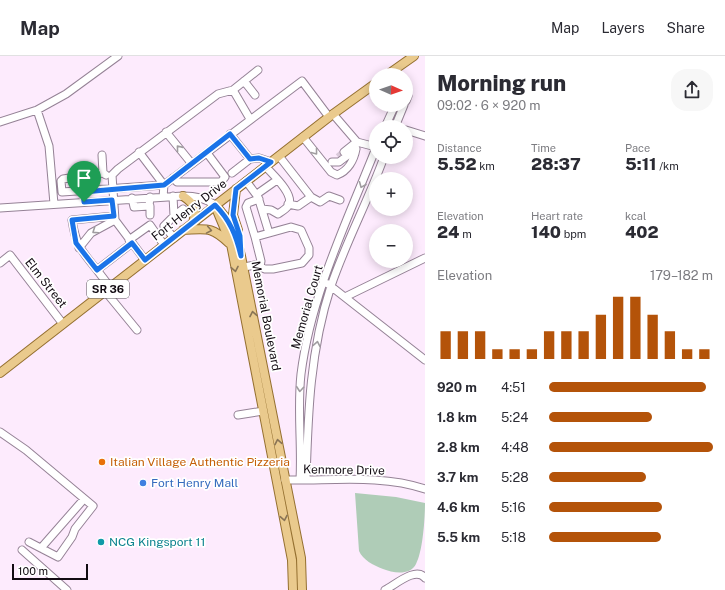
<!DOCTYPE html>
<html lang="en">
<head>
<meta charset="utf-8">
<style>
  :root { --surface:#fff; --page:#f7f7f7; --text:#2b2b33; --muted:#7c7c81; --line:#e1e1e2; --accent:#b45309 }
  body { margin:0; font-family:"Public Sans",sans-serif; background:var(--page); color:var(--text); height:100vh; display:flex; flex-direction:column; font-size:15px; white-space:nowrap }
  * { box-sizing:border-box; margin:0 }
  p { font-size:13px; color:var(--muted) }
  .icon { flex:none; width:22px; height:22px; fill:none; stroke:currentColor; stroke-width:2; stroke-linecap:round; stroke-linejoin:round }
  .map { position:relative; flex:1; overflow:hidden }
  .sheet { display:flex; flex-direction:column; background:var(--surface); width:300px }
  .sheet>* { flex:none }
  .needle { width:26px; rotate:92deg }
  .controls { position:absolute; left:369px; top:12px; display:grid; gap:8px }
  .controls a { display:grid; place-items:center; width:44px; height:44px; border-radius:50%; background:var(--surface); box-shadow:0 2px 10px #0003; font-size:20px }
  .scale { position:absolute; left:12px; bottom:10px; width:76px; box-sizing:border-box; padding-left:4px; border:2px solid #120b12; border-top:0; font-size:11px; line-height:14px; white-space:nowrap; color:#120b12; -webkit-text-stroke:3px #fff; paint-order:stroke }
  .pin { position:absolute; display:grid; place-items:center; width:34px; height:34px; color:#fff; margin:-41px -17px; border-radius:50% 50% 50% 0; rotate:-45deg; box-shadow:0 0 4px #0007 }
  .pin .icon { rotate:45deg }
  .round { display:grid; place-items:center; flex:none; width:42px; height:42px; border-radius:16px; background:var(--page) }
  .overview { display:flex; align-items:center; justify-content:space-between; height:68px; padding:0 12px }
  h1 { font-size:22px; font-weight:800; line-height:30px }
  .metrics { display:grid; grid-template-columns:repeat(3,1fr); gap:6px; height:68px; padding:4px 12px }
  .metrics div { display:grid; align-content:center }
  .metrics b { font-size:17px; font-weight:800 }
  .metrics small { font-size:11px; font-weight:400 }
  .metrics p { font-size:11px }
  .chart { height:112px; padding:8px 12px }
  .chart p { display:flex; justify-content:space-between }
  .chart svg { width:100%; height:72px; margin-top:4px; stroke:var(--accent); stroke-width:6 }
  ul { padding:0 12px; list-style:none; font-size:13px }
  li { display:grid; grid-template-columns:64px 48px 1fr; align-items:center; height:30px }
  li i { height:10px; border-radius:5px; background:var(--accent) }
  header { display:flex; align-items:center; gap:24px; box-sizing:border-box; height:56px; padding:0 20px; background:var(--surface); border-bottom:1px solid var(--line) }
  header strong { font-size:19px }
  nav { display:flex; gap:22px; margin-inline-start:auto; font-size:14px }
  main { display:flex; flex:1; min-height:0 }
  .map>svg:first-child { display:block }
  .green { fill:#afccb7 }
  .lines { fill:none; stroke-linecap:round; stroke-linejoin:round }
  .minor-tunnel { stroke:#dac9da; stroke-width:7; stroke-dasharray:7 3.5; stroke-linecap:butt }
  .minor-casing { stroke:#958296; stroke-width:9 }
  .major-casing { stroke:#957031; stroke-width:10 }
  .minor { stroke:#fff; stroke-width:7 }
  .major { stroke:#eaca8d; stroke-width:8 }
  .oneway { stroke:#a09da0 }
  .oneway2 { stroke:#897456 }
  .route-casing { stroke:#fff; stroke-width:8 }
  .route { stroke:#1a73e8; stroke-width:5 }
  .food-dot { fill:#e8710a; stroke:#fff; stroke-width:1.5 }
  .shop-dot { fill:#3f7fe0; stroke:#fff; stroke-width:1.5 }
  .culture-dot { fill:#0f9aa8; stroke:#fff; stroke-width:1.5 }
  .labels { text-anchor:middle; stroke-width:3.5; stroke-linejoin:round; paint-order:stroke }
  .shield { fill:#fff; stroke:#595459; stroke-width:1 }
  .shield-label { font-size:11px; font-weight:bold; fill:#120b12 }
  .street-label { font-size:12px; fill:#120b12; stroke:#fff }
  .food-label { font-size:12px; fill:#c56008; stroke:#fff; text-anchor:start }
  .shop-label { font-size:12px; fill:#366cbe; stroke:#fff; text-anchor:start }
  .culture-label { font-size:12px; fill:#0d838f; stroke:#fff; text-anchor:start }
</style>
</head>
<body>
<header>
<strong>Map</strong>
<nav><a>Map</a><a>Layers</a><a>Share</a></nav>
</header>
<main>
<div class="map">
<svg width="425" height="534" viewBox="0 0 425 534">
  <rect width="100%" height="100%" fill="#fdebfd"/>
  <path class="green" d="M355,437L396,441L425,447C425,462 423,495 416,508C410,520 393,517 383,513C373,509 363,504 359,495Z"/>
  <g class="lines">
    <path class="minor-tunnel" d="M338,101L344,96"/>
    <g class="minor-casing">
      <path id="minor" d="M244,25L255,39
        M406,37L408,40L406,45
        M37,54L49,90L54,148
        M250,63L233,34L258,14
        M0,66L37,54L66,38L118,0
        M385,71L395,49
        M395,71L404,49
        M406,74L425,80
        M166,76L192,108
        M230,78L250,103L232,117
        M303,81L331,116L337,119C348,115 354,104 356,93
        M357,86L376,91
        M344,96L354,88
        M102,99L103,117L106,119
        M279,100L311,141L320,146L329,140L340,144
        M250,103L259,102L271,106
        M332,106H339L356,93L354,88L357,86L333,58
        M103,117L63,123L61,125L62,136L164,129L139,96
        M173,122L177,126H221L225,121L207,97
        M246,125L258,141L269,177
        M257,138L277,124
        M173,140L174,160L164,170L174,182
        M163,141L164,129L302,25L329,61
        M132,142L134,151L149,150L150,141
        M288,148L298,150L311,141
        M150,150V159
        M0,152L183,140C196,140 204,142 215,149
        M262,153L271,154L278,158C281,156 286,153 288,150C296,139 272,118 265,110
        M114,160L72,164C76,190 81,194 97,214L132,187
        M174,160L183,153
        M255,181L246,151L248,147L259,143
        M129,184L150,169L164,189
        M79,192L91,177L115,164
        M145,204L115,164L112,119L118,113L218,38L233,34
        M0,207L10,199L63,268
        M244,211L255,209L265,213H273L302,207L309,199V192L301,174L291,171L255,181L261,205L260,211
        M97,214L110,231
        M328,228L425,304
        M105,235L137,274
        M345,241L425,202
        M238,359L263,355
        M0,376L26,394L93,450L75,473L72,481L58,501L29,486
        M285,424C330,425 382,418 425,433
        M300,424C302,388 297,354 301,318C311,239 347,165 376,92
        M306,424C308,357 310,294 331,230C346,186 368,145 384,101
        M41,492L84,443
        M22,494L67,534
        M385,534C395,529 416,510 425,522"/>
    </g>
    <g class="major-casing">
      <path id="major" d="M387,19L414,0
        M236,133L233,159L238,174
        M183,140C195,148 197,153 193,167
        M215,149C230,164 236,179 241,200L301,502L302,534
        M216,152L231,188L292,504L293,534
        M183,174C207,173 211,170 229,187
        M0,317L329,61L376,27"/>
    </g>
    <use href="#minor" class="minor"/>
    <use href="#major" class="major"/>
  </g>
  <defs><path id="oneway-chevron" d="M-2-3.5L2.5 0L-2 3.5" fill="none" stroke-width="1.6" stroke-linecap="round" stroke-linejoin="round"/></defs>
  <g class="oneway">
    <use href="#oneway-chevron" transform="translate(179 92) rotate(-129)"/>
    <use href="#oneway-chevron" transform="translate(315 96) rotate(52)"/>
    <use href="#oneway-chevron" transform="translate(362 129) rotate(112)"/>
    <use href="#oneway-chevron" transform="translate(95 175) rotate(146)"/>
    <use href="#oneway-chevron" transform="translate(317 288) rotate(-79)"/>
    <use href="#oneway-chevron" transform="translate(300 333) rotate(95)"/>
  </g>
  <g class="oneway2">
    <use href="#oneway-chevron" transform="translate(209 174) rotate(10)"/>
    <use href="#oneway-chevron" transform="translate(235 213) rotate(79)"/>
    <use href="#oneway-chevron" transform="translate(253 258) rotate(-101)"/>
    <use href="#oneway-chevron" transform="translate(278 386) rotate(-101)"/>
    <use href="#oneway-chevron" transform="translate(284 462) rotate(79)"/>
  </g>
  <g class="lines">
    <g class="route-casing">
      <path id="route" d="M230,78L250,103L259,102L271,106L236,133L233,159L240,180L241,200C236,179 230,164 215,149L145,204L132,187L97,214L76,187L72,164L114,160L112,144L84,146L83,136L164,129Z"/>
    </g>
    <use href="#route" class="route"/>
  </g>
  <circle class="food-dot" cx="102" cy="406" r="4"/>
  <circle class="shop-dot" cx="143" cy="427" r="4"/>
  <circle class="culture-dot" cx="101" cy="486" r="4"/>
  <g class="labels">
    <rect class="shield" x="87" y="224" width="42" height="18" rx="3"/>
    <g class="shield-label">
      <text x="108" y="237">SR 36</text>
    </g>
    <g class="street-label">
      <text transform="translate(189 154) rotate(-38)" y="4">Fort Henry Drive</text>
      <text transform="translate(46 227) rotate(52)" y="4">Elm Street</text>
      <text transform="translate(307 251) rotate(-74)" y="4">Memorial Court</text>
      <text transform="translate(266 260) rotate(79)" y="4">Memorial Boulevard</text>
      <text transform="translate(344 414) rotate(1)" y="4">Kenmore Drive</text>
    </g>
    <g class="food-label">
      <text x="110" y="410">Italian Village Authentic Pizzeria</text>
    </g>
    <g class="shop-label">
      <text x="151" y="431">Fort Henry Mall</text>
    </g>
    <g class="culture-label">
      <text x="109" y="490">NCG Kingsport 11</text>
    </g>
  </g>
</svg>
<div class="controls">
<a><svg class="needle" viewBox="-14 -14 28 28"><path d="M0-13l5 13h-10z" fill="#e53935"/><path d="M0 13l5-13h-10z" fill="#7c7c81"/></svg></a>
<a><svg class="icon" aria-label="locate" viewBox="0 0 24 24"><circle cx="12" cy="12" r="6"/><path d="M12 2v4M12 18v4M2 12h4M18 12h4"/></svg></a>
<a>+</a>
<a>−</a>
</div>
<div class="scale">100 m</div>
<div class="pin" style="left:84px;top:146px;background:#1e9e55"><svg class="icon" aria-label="arrive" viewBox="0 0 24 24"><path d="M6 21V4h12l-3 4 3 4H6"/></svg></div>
</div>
<section class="sheet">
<div class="overview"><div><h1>Morning run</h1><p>09:02 · 6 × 920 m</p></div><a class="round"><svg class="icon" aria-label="share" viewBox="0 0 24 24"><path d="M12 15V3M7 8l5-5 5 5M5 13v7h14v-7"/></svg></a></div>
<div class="metrics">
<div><p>Distance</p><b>5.52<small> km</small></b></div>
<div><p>Time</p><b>28:37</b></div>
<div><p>Pace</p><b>5:11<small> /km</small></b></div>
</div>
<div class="metrics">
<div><p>Elevation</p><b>24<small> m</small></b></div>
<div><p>Heart rate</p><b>140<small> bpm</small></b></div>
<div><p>kcal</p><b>402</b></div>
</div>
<div class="chart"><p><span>Elevation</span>179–182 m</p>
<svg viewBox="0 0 160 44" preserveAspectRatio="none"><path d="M5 44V27M15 44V27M25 44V27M35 44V38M45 44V38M55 44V38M65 44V27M75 44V27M85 44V27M95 44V17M105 44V6M115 44V6M125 44V17M135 44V27M145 44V38M155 44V38"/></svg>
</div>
<ul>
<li><b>920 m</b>4:51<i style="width:96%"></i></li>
<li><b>1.8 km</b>5:24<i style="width:63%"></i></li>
<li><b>2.8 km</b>4:48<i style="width:100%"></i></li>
<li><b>3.7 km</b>5:28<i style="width:59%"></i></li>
<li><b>4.6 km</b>5:16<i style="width:69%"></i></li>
<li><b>5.5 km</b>5:18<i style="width:68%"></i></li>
</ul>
</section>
</main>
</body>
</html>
